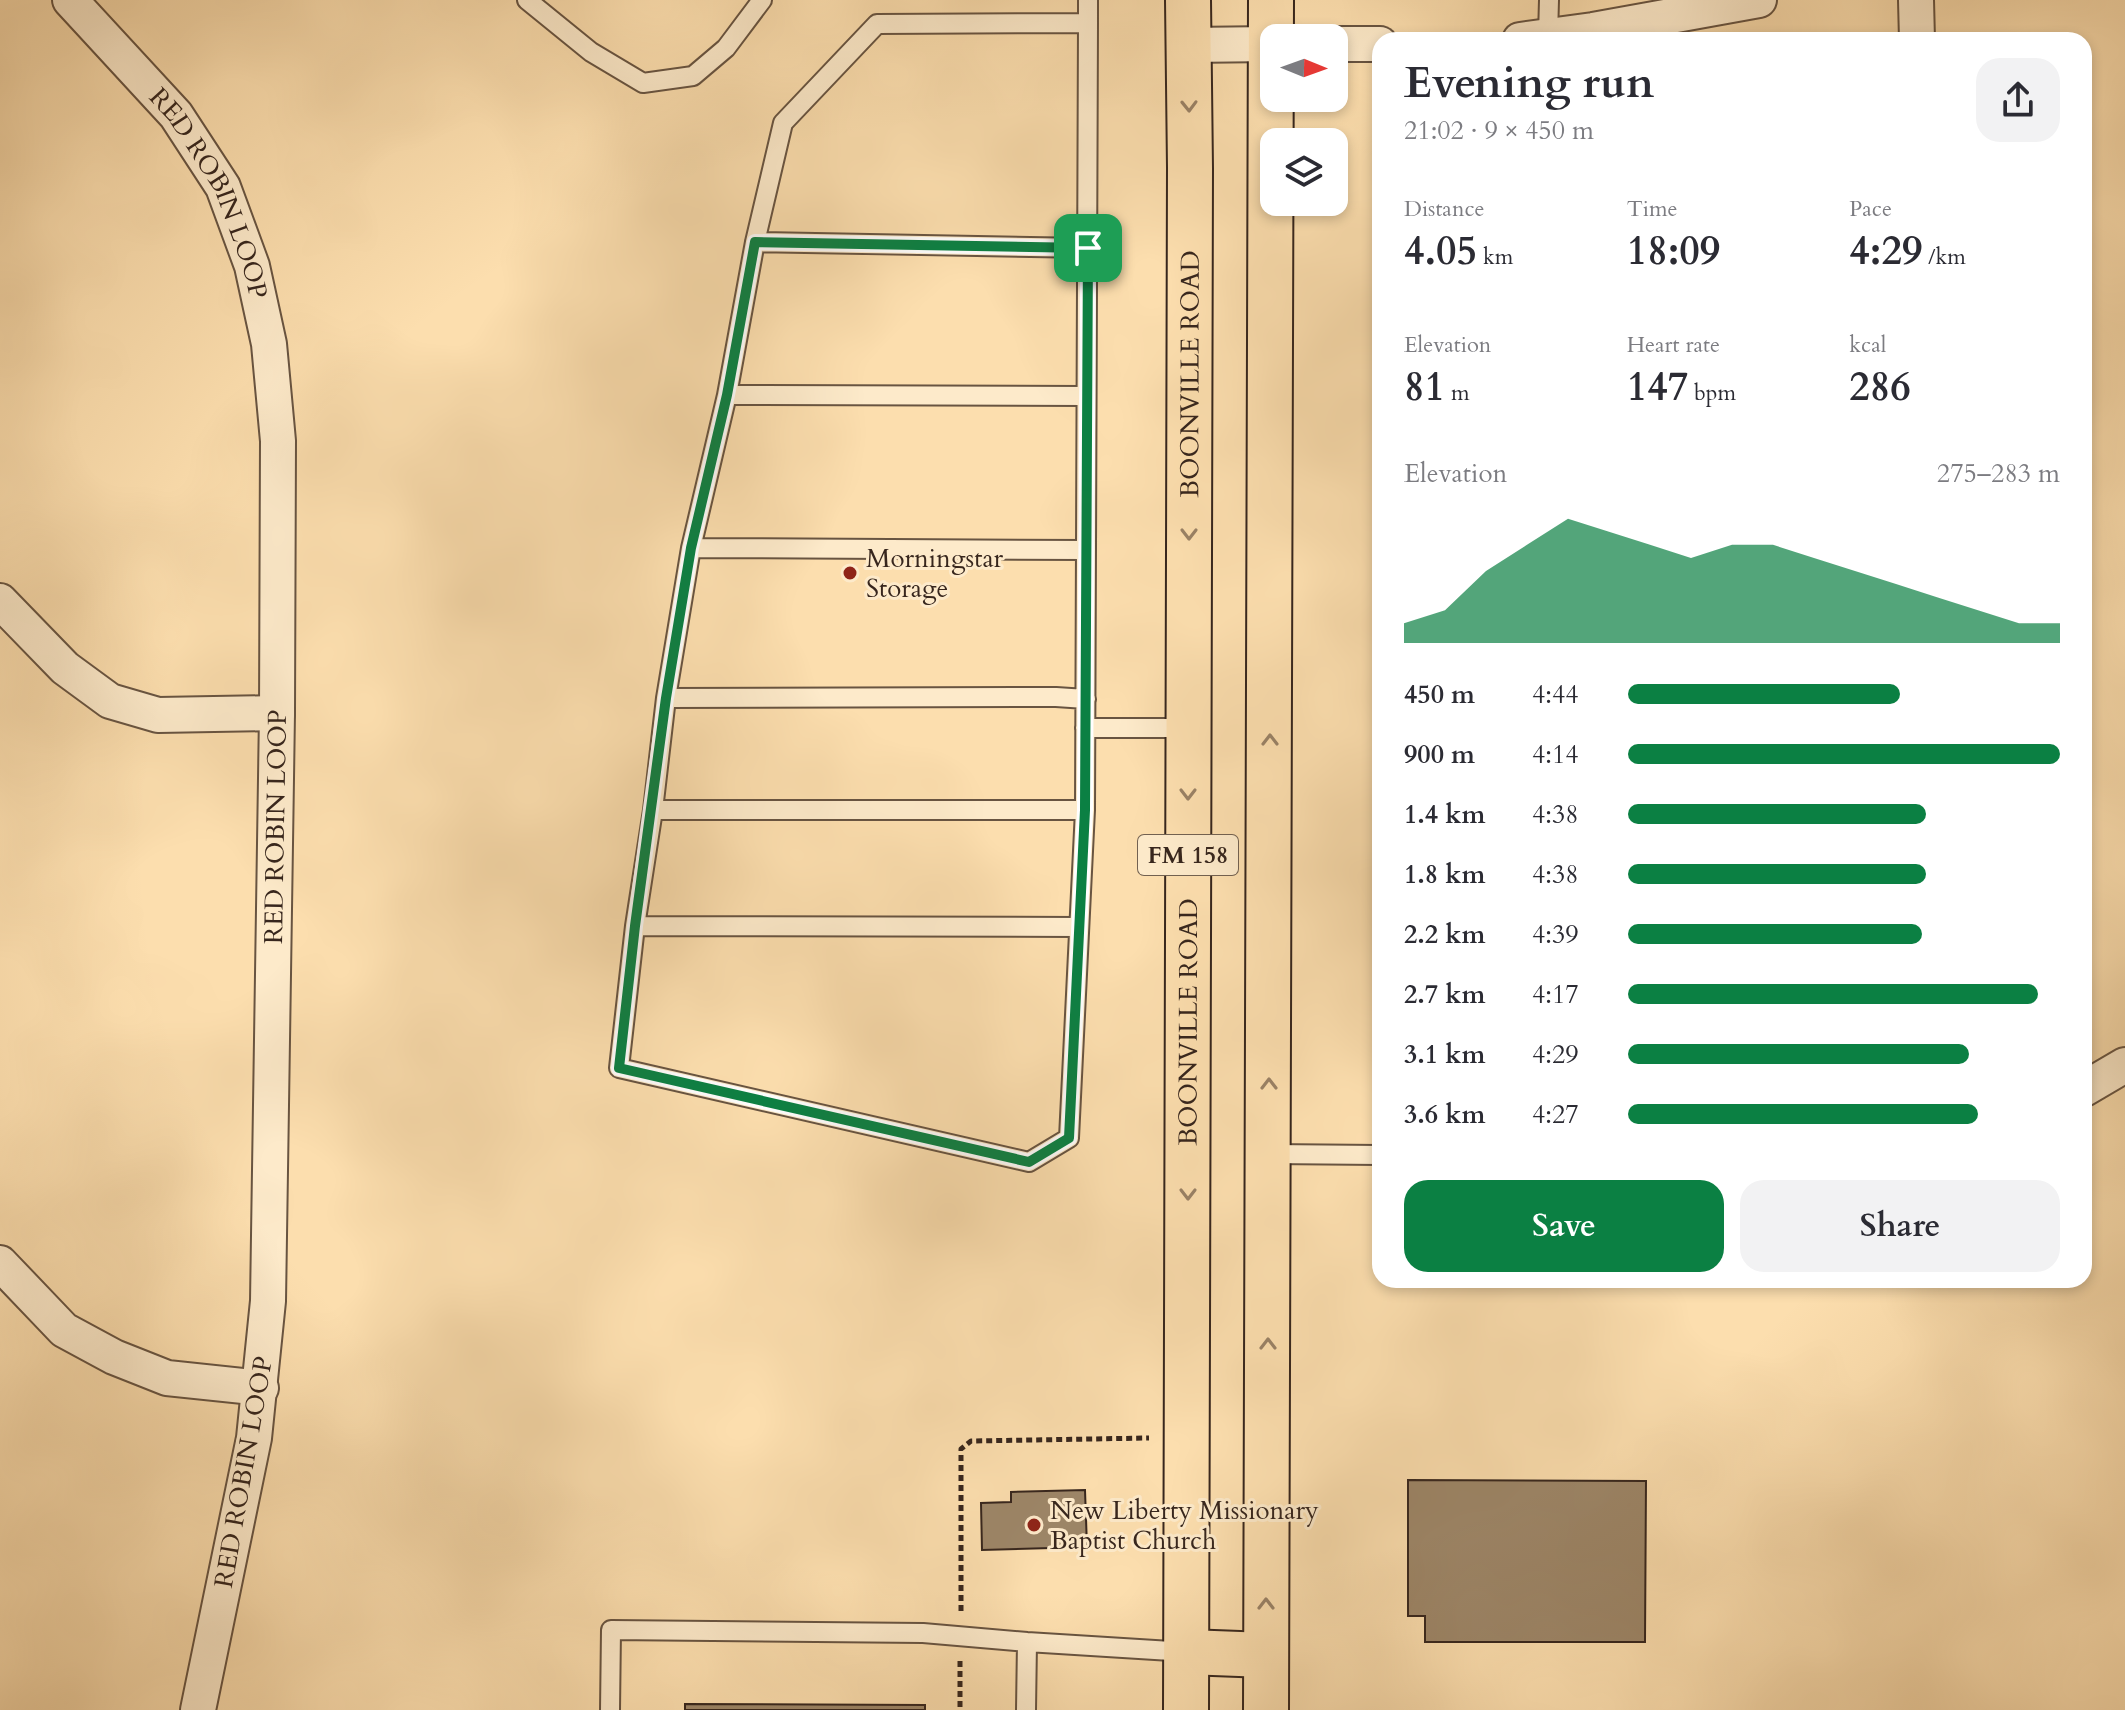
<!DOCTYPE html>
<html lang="en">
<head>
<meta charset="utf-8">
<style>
  :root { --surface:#fff; --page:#f2f2f3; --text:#2b2b33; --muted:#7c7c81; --accent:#0b8043 }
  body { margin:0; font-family:Cardo,serif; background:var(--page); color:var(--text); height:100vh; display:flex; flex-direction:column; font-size:30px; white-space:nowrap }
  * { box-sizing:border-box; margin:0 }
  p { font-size:26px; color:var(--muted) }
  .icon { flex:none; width:44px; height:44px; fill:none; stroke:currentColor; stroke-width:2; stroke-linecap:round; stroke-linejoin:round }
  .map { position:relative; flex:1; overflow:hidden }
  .drawer { position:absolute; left:1372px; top:32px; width:720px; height:1256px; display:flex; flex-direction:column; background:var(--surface); border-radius:24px; box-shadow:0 4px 12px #0003 }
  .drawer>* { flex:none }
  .needle { width:52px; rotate:91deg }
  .buttons { position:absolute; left:1260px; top:24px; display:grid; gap:16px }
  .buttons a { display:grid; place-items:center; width:88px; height:88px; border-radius:16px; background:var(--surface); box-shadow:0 4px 12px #0003; font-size:40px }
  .pin { position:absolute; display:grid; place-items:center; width:68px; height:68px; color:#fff; margin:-34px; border-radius:16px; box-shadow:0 4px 12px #0006 }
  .round { display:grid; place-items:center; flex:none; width:84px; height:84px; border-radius:24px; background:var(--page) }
  .headline { display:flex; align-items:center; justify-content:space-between; height:136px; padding:0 32px }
  h1 { font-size:44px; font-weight:800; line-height:60px }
  .figures { display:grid; grid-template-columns:repeat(3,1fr); gap:12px; height:136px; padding:8px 32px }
  .figures div { display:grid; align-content:center }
  .figures b { font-size:40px; font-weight:800 }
  .figures small { font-size:22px; font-weight:400 }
  .figures p { font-size:22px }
  .chart { height:224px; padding:16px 32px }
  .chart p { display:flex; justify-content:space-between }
  .chart svg { width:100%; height:144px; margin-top:8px; fill:var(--accent); opacity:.7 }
  .button { display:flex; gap:16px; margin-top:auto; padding:16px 32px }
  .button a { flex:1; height:92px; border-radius:24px; background:var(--accent); color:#fff; font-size:32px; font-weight:800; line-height:92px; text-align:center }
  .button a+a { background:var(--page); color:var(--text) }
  ul { padding:0 32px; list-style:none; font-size:26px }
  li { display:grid; grid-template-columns:128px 96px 1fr; align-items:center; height:60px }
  li i { height:20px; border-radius:10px; background:var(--accent) }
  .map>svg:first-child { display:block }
  .building { fill:#9d8668; stroke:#37261d; stroke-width:2 }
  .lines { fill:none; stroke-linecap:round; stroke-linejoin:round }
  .lane-casing { stroke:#685441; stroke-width:22 }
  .street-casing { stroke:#685441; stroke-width:38 }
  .primary-casing { stroke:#37261d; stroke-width:48 }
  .path { stroke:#37261d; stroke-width:5; stroke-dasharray:6 4; stroke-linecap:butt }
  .lane { stroke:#fdeaca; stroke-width:18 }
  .street { stroke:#fdeaca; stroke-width:34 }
  .primary { stroke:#fcdeae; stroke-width:44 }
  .oneway { stroke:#9a8266 }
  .route-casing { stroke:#fff; stroke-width:16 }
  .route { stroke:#0b8043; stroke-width:10 }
  .poi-dot { fill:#8f2418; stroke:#fdeaca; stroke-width:3 }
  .labels { text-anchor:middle; stroke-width:6; stroke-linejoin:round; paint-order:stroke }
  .shield { fill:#fdeaca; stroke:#726151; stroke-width:2 }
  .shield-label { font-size:24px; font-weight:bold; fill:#37261d }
  .street-label { font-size:26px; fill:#37261d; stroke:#fdeaca }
  .poi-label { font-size:26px; fill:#37261d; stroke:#fdeaca; text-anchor:start }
</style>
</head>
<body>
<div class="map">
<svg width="2125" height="1710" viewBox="0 0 2125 1710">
  <rect width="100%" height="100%" fill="#fcdeae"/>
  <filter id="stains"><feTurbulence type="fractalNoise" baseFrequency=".0025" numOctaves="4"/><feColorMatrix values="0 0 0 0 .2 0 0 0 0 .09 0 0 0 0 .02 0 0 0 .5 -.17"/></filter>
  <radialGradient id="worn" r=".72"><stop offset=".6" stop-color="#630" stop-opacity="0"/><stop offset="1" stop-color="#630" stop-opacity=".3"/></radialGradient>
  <path class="building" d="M1408,1480L1646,1481L1645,1642H1425V1616H1408Z
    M1085,1490L1087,1547L982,1550L981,1503L1011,1502V1492Z
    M685,1704L925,1705V1710H685Z"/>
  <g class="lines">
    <g class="lane-casing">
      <path id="lane" d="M527,0L591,52L643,83L693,76L726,48L762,0
        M1088,23L877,24L783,123L755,242L727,395L691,548L666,698L653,810L635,926L619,1068L1029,1162L1069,1138L1085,810L1088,23V0
        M1548,36L1549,0
        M755,242L1088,248
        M727,395L1086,396
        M691,548L1086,550
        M666,698L1056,697L1086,699
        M1085,728H1189
        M653,810H1085
        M635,926L1079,927
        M1269,1154L1380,1155
        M610,1710L611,1630L923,1633L1027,1642L1187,1652
        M1026,1710L1027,1642"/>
    </g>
    <g class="street-casing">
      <g id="street">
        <path id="s1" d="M70,0L176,115L223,187L252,266L269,344L278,441L277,713L268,1301L254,1438L198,1710"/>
        <path d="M1916,0L1917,40"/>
        <path d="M1520,40L1593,30L1759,0"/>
        <path d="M1334,44H1380"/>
        <path d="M1188,45L1274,44"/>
        <path d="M0,601L65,668L110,701L158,715L277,713"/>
        <path d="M2084,1089L2125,1065"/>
        <path d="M0,1263L64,1330L114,1357L167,1378L261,1388"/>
      </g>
    </g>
    <g class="primary-casing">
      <g id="primary">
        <path d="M1187,1652L1266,1655"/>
        <path id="s2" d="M1186,1710L1190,168L1188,0"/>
        <path d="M1266,1710L1271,0"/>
      </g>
    </g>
    <path class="path" d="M961,1611V1449L971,1441L1149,1438
      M960,1661V1710"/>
    <use href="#lane" class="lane"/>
    <use href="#street" class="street"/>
    <use href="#primary" class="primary"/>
  </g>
  <defs><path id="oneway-chevron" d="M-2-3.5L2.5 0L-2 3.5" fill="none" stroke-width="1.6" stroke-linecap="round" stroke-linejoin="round" transform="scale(2)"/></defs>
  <g class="oneway">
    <use href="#oneway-chevron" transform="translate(1189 106) rotate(89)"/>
    <use href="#oneway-chevron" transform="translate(1189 534) rotate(90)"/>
    <use href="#oneway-chevron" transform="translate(1270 740) rotate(-90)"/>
    <use href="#oneway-chevron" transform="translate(1188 794) rotate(90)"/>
    <use href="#oneway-chevron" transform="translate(1269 1084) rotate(-90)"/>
    <use href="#oneway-chevron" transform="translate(1188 1194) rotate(90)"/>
    <use href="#oneway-chevron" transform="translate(1268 1344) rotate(-90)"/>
    <use href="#oneway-chevron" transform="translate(1266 1604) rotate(-90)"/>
  </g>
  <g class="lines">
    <g class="route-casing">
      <path id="route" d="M755,242L1088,248L1085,810L1069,1138L1029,1162L619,1068L635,926L666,698L691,548L727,395Z"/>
    </g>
    <use href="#route" class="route"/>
  </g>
  <g class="poi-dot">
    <circle cx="850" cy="573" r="8"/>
    <circle cx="1034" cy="1525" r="8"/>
  </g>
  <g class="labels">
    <rect class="shield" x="1138" y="835" width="100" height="40" rx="6"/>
    <g class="shield-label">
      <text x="1188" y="863">FM 158</text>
    </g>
    <g class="street-label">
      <text dy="9" stroke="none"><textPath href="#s1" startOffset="242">RED ROBIN LOOP</textPath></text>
      <text dy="9" stroke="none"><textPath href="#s2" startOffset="1336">BOONVILLE ROAD</textPath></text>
      <text transform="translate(275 827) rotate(-89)" y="9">RED ROBIN LOOP</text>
      <text dy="9" stroke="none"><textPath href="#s2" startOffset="688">BOONVILLE ROAD</textPath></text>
      <text transform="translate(243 1472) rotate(-80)" y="9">RED ROBIN LOOP</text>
    </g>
    <g class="poi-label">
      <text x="866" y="567">Morningstar<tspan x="866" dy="30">Storage</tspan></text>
      <text x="1050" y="1519">New Liberty Missionary<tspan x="1050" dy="30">Baptist Church</tspan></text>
    </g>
  </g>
  <rect width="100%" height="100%" filter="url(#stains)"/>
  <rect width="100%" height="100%" fill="url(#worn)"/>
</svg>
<div class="buttons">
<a><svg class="needle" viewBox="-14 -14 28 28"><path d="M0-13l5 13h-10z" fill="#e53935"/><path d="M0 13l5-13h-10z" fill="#7c7c81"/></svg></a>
<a><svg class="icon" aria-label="layers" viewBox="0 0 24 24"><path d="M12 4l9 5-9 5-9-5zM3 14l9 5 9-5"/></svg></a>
</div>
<div class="pin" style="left:1088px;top:248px;background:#1e9e55"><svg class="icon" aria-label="arrive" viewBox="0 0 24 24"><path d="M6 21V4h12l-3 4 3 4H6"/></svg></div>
<section class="drawer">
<div class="headline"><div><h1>Evening run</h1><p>21:02 · 9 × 450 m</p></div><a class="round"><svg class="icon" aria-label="share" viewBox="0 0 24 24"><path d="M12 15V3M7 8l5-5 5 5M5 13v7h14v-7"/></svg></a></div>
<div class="figures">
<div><p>Distance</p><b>4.05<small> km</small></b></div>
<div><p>Time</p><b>18:09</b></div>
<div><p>Pace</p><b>4:29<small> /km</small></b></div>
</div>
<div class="figures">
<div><p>Elevation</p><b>81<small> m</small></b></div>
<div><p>Heart rate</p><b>147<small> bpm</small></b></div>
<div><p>kcal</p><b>286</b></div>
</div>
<div class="chart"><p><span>Elevation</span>275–283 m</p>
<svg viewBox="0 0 160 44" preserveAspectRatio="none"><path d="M0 44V38L10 34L20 22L30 14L40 6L50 10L60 14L70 18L80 14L90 14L100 18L110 22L120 26L130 30L140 34L150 38L160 38V44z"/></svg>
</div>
<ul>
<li><b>450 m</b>4:44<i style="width:63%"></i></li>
<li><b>900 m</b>4:14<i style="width:100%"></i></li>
<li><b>1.4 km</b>4:38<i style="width:69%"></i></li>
<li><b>1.8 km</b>4:38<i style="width:69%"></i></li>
<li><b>2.2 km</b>4:39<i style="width:68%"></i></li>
<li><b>2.7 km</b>4:17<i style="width:95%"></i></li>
<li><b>3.1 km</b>4:29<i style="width:79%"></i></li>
<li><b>3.6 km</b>4:27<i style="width:81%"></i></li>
</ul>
<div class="button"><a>Save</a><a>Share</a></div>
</section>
</div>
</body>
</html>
